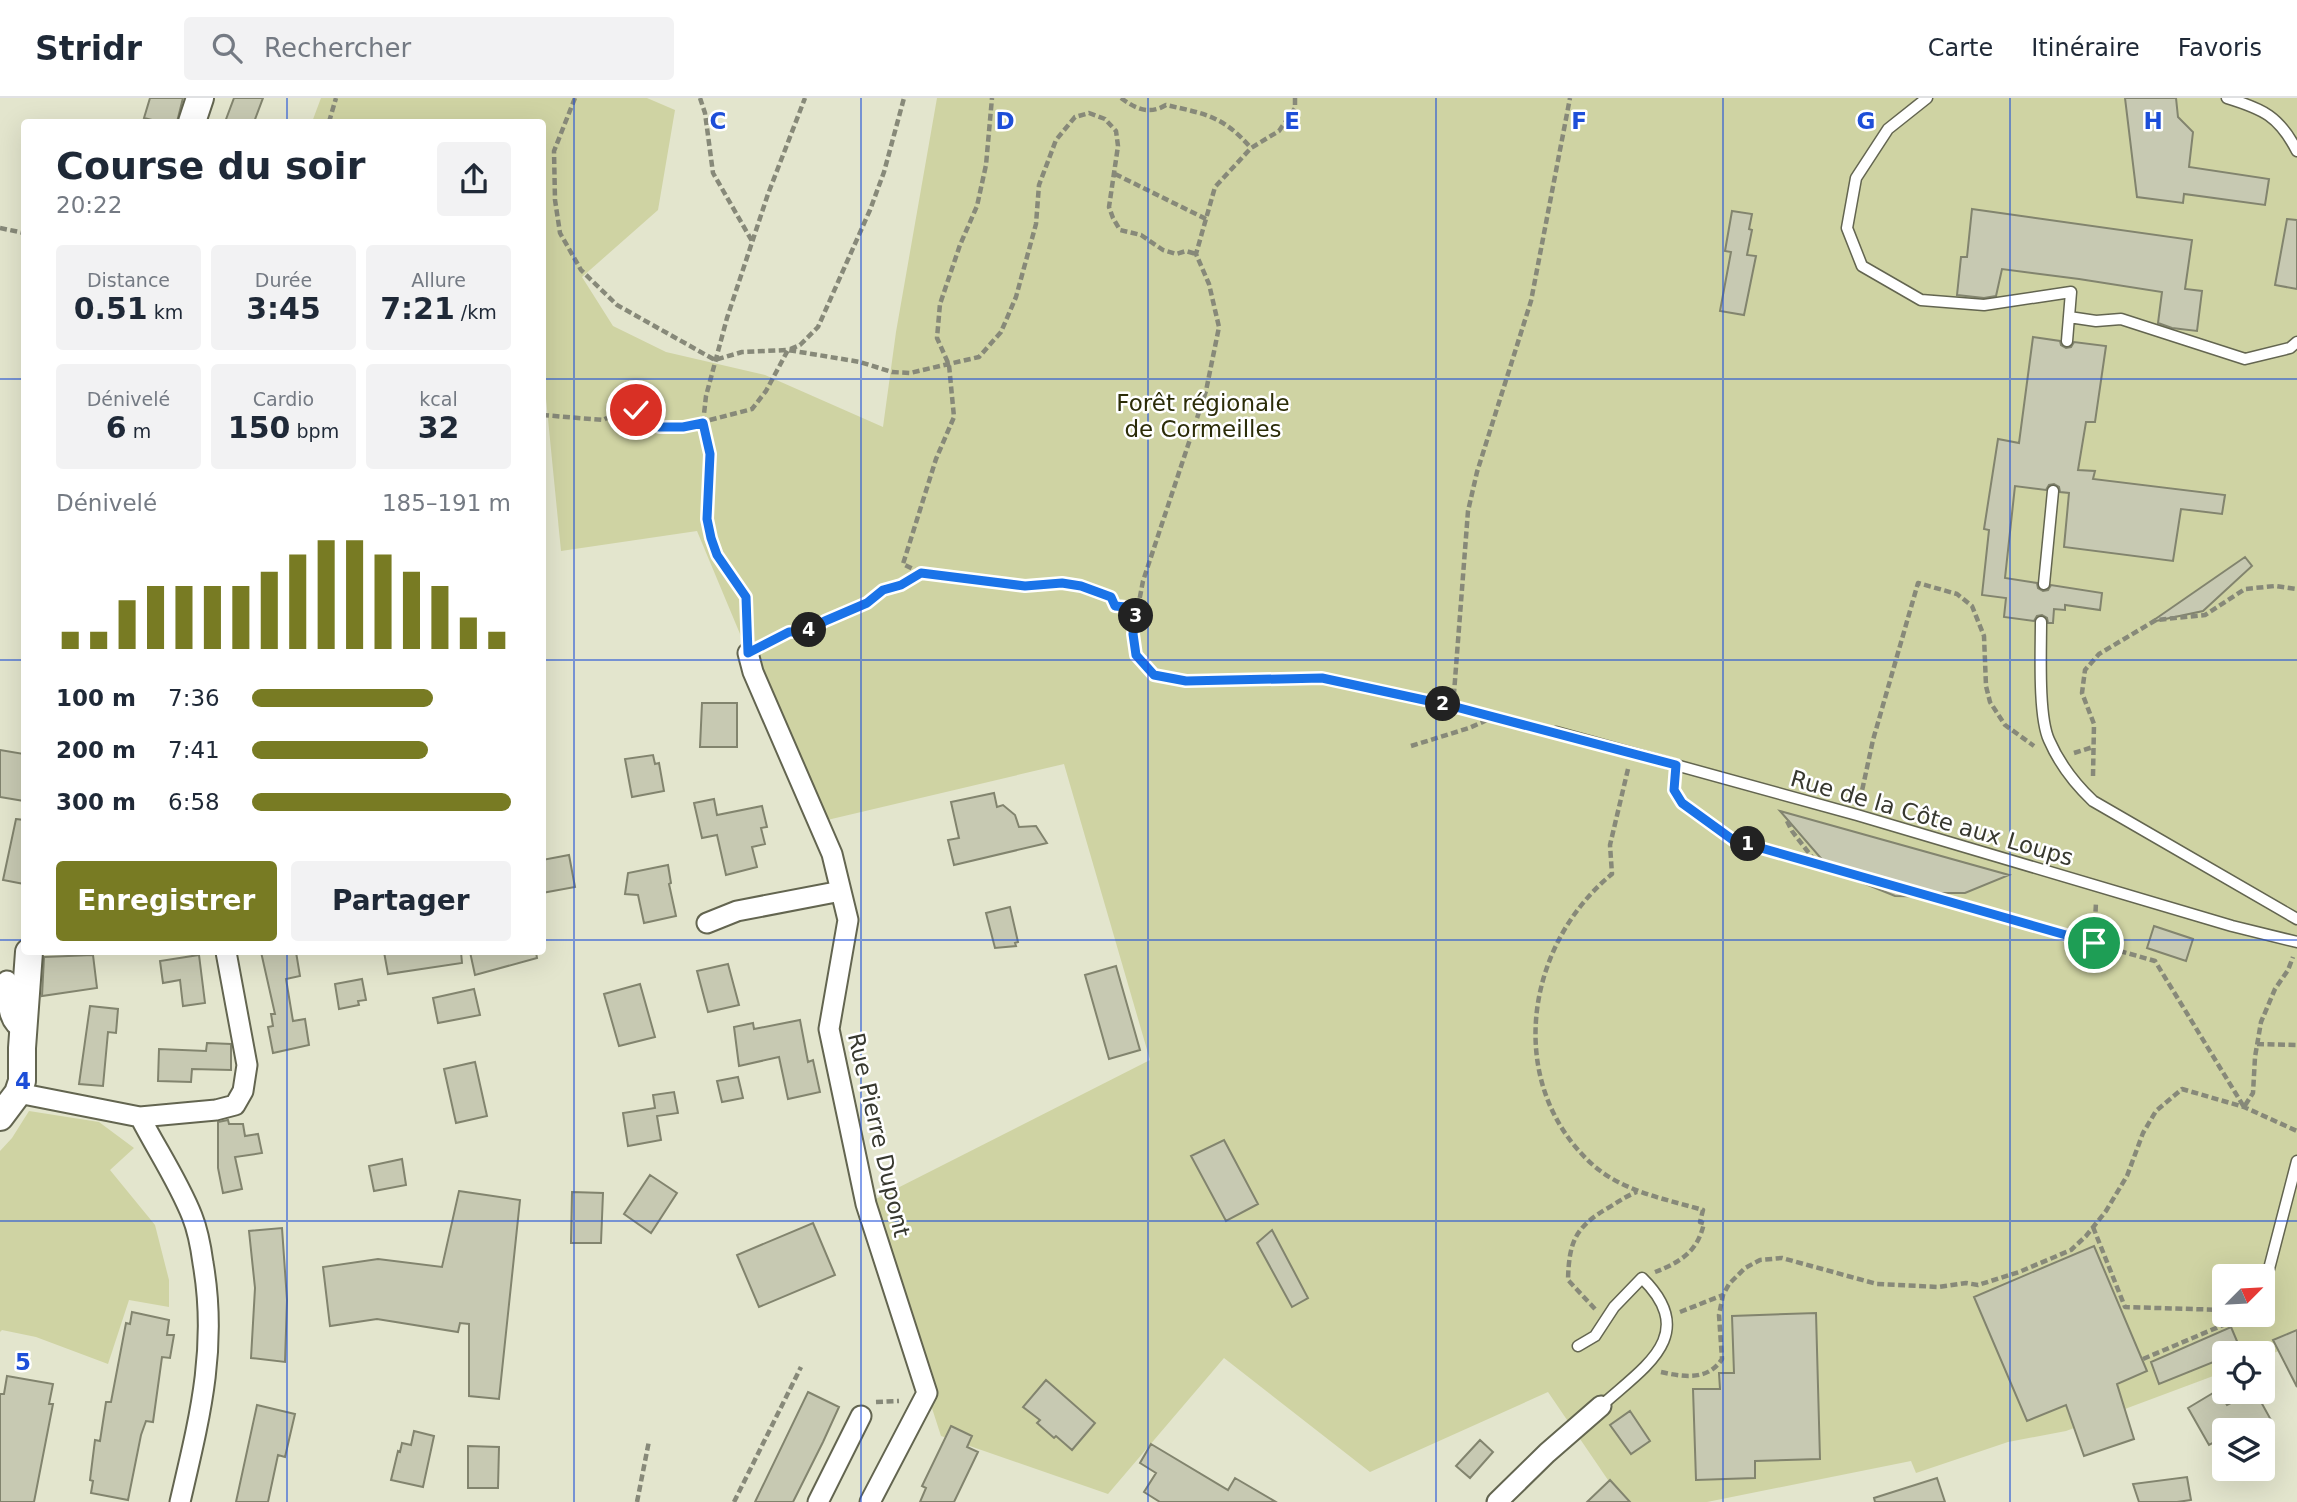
<!DOCTYPE html>
<html lang="fr">
<head>
<meta charset="utf-8">
<style>
  :root { --surface:#fff; --page:#f2f2f3; --text:#1f2937; --muted:#747a83; --line:#e0e1e3; --accent:#787b23 }
  body { margin:0; font-family:"DejaVu Sans",sans-serif; background:var(--page); color:var(--text); height:100vh; display:flex; flex-direction:column; font-size:26px; white-space:nowrap }
  * { box-sizing:border-box; margin:0 }
  p { font-size:23px; color:var(--muted) }
  .icon { flex:none; width:38px; height:38px; fill:none; stroke:currentColor; stroke-width:2; stroke-linecap:round; stroke-linejoin:round }
  .map { position:relative; flex:1; overflow:hidden }
  .side { position:absolute; left:21px; top:21px; width:525px; height:836px; display:flex; flex-direction:column; background:var(--surface); border-radius:7px; box-shadow:0 7px 28px #0002 }
  .side>* { flex:none }
  .needle { width:46px; rotate:66deg }
  .fabs { position:absolute; left:2212px; top:1166px; display:grid; gap:14px }
  .fabs a { display:grid; place-items:center; width:63px; height:63px; border-radius:7px; background:var(--surface); box-shadow:0 7px 28px #0002; font-size:35px }
  .pin { position:absolute; display:grid; place-items:center; width:60px; height:60px; color:#fff; margin:-30px; border:4px solid #fff; border-radius:50%; box-shadow:0 2px 7px #0007 }
  .km { position:absolute; width:35px; height:35px; margin:-18px; border-radius:50%; background:#222; color:#fff; font-size:19px; line-height:35px; text-align:center }
  .round { display:grid; place-items:center; flex:none; width:74px; height:74px; border-radius:7px; background:var(--page) }
  .overview { display:flex; align-items:center; justify-content:space-between; height:119px; padding:0 35px }
  h1 { font-size:38px; font-weight:600; line-height:52px }
  .stats { display:grid; grid-template-columns:repeat(3,1fr); gap:10px; height:119px; padding:7px 35px }
  .stats div { display:grid; align-content:center; border-radius:7px; background:var(--page); text-align:center }
  .stats b { font-size:30px; font-weight:600 }
  .stats small { font-size:19px; font-weight:400 }
  .stats p { font-size:19px }
  .chart { height:196px; padding:14px 35px }
  .chart p { display:flex; justify-content:space-between }
  .chart svg { width:100%; height:126px; margin-top:7px; stroke:var(--accent); stroke-width:6 }
  .button { display:flex; gap:14px; margin-top:auto; padding:14px 35px }
  .button a { flex:1; height:80px; border-radius:7px; background:var(--accent); color:#fff; font-size:28px; font-weight:600; line-height:80px; text-align:center }
  .button a+a { background:var(--page); color:var(--text) }
  ul { padding:0 35px; list-style:none; font-size:23px }
  li { display:grid; grid-template-columns:112px 84px 1fr; align-items:center; height:52px }
  li i { height:18px; border-radius:9px; background:var(--accent) }
  header { display:flex; align-items:center; gap:42px; box-sizing:border-box; height:98px; padding:0 35px; background:var(--surface); border-bottom:2px solid var(--line) }
  header strong { font-size:33px }
  nav { display:flex; gap:38px; margin-inline-start:auto; font-size:24px }
  .search { width:490px; height:63px; background:var(--page); display:flex; align-items:center; gap:18px; box-sizing:border-box; padding:0 24px; border-radius:7px; color:var(--muted); font-size:26px }
  .map>svg:first-child { display:block }
  .green { fill:#cfd3a3; fill-rule:evenodd }
  .building { fill:#c7c9b2; stroke:#82846e; stroke-width:2 }
  .lines { fill:none; stroke-linecap:round; stroke-linejoin:round }
  .lane-casing { stroke:#636550; stroke-width:13 }
  .street-casing { stroke:#636550; stroke-width:23 }
  .secondary-casing { stroke:#636550; stroke-width:30 }
  .path { stroke:#878979; stroke-width:4.5; stroke-dasharray:7 3.5; stroke-linecap:butt }
  .lane { stroke:#fff; stroke-width:10 }
  .street { stroke:#fff; stroke-width:19 }
  .secondary { stroke:#fff; stroke-width:26 }
  .route-casing { stroke:#fff; stroke-width:14 }
  .route { stroke:#1a73e8; stroke-width:9 }
  .grid { fill:none; stroke:#1d4ed8; stroke-width:2; stroke-opacity:0.55 }
  .labels { text-anchor:middle; stroke-width:5; stroke-linejoin:round; paint-order:stroke }
  .park-label { font-size:23px; fill:#2b2c08; stroke:#fff }
  .street-label { font-size:23px; fill:#37382f; stroke:#fff }
  .grid-label { font-size:23px; text-anchor:middle; font-weight:bold; fill:#1d4ed8; stroke:#fff; stroke-width:5; stroke-linejoin:round; paint-order:stroke }
</style>
</head>
<body>
<header>
<strong>Stridr</strong>
<div class="search"><svg class="icon" aria-label="search" viewBox="0 0 24 24"><circle cx="10" cy="10" r="6"/><path d="M15 15l6 6"/></svg>Rechercher</div>
<nav><a>Carte</a><a>Itinéraire</a><a>Favoris</a></nav>
</header>
<div class="map">
<svg width="2297" height="1404" viewBox="0 0 2297 1404">
  <rect width="100%" height="100%" fill="#e3e5cd"/>
  <path class="green" d="M321,0H647L675,12L658,112L582,179L613,228L666,254L765,277L883,329L896,234L937,0H2297V1246L2263,1259V1255H2224V1274L2066,1333L2008,1344L1916,1375L1911,1363L1707,1404H1623L1548,1294L1370,1374L1224,1260L1108,1396L941,1338L866,1106L1150,962L1064,666L823,723L748,555L697,433L561,453L542,260V24H312ZM2224,1178H2263V1216H2224Z
    M29,1013L99,1024L134,1050L110,1072L155,1127L169,1182V1209L129,1202L108,1266L36,1239L2,1232L0,1234V1053L12,1040Z"/>
  <path class="building" d="M150,0H183L177,24H160L144,20Z
    M234,0H263L254,24H225Z
    M2125,0H2176L2178,19L2193,34L2189,69L2269,81L2265,107L2184,96L2183,105L2137,99Z
    M1972,111L2192,142L2185,191L2202,193L2197,233L2172,230L2158,225L2162,194L2079,181L2002,171L1996,198L1984,200L1957,197L1961,159H1967Z
    M1732,113L1752,116L1749,131L1752,132L1747,157L1756,158L1744,217L1720,213L1731,154L1725,153Z
    M2287,121L2297,122V191L2275,187Z
    M2033,239L2060,243L2061,247L2066,250L2071,249L2074,244L2106,248L2095,324H2086L2078,372L2095,373L2093,381L2225,397L2222,416L2181,411L2173,463L2064,449L2069,395L2060,394L2059,389L2054,386L2049,387L2046,392L2015,388L2005,480L2037,485L2038,490L2043,493L2048,492L2051,487L2102,495L2100,512L2065,507V512L2054,511L2053,525H2048L2047,520L2042,517L2037,518L2034,523L2004,519L2006,500L1982,497L1989,432L1984,431L1998,341L2019,345Z
    M2245,459L2252,468L2203,513L2151,524Z
    M702,605H737V649H700Z
    M0,652L24,656V703L0,699Z
    M653,657L655,666L659,665L664,693L632,699L625,661Z
    M994,695L997,709L1003,707L1015,717L1019,729L1036,728L1047,745L954,767L948,742L959,740L951,704Z
    M714,701L717,717L762,708L767,729L761,730L765,746L752,749L757,769L726,777L717,737L702,740L694,705Z
    M1780,713L2009,777L1965,795H1942V799L1895,798L1841,776L1825,765Z
    M16,721L24,722V786L3,782Z
    M569,757L575,789L542,795V762Z
    M668,767L671,785L669,786L676,818L644,825L638,797L625,796L628,775Z
    M1010,809L1018,844L1015,845L1016,848L995,850L986,815Z
    M2154,828L2193,841L2186,863L2147,850Z
    M261,854H296L300,878L286,881L293,923L305,921L309,947L273,955L268,929L273,928L271,916H275Z
    M384,854H461L462,865L388,876Z
    M470,854H536L537,860L475,877Z
    M93,857L97,890L42,898L44,859Z
    M199,857L205,905L183,908L180,882L163,885L160,863Z
    M728,866L739,907L708,914L697,873Z
    M1116,868L1140,952L1109,961L1085,877Z
    M362,881L366,902L358,903L359,907L339,911L335,886Z
    M640,886L655,939L619,948L604,896Z
    M474,891L480,917L438,925L433,900Z
    M90,908L118,911L116,935L108,934L103,988L79,986Z
    M800,922L808,964L813,962L820,994L788,1001L779,959L739,968L734,929L753,925L754,931Z
    M207,945L231,946V972L192,971L191,984L158,983L159,951L206,953Z
    M475,964L487,1018L456,1025L444,971Z
    M738,979L743,1000L722,1004L717,983Z
    M674,994L678,1015L657,1018L661,1042L628,1048L623,1015L655,1010L653,997Z
    M228,1022L229,1026H243L245,1038L258,1036L262,1055L235,1059L242,1091L223,1095L218,1070V1024Z
    M1224,1042L1258,1106L1226,1123L1191,1058Z
    M402,1061L406,1087L374,1093L369,1068Z
    M650,1077L677,1095L651,1135L624,1116Z
    M459,1093L520,1102L499,1301L469,1298V1226L460,1225L458,1234L377,1221L330,1228L323,1169L378,1161L442,1169Z
    M572,1094L603,1095L601,1145H571Z
    M813,1125L835,1177L759,1209L737,1157Z
    M282,1130L287,1202L285,1264L251,1260L255,1190L249,1133Z
    M1272,1132L1308,1200L1292,1209L1257,1145Z
    M2094,1148L2147,1273L2117,1286L2134,1341L2084,1358L2066,1307L2027,1323L1974,1199Z
    M132,1214L169,1222L167,1237H174L170,1260L162,1259L153,1324L146,1323L141,1337L128,1402L91,1395L93,1383L90,1382L95,1342L100,1343L106,1304H111L126,1225L130,1226Z
    M1816,1215L1820,1361L1755,1363V1380L1696,1382L1693,1291H1720L1719,1275H1734L1732,1218Z
    M2231,1229L2242,1255H2219L2221,1261L2159,1286L2151,1264Z
    M2297,1232V1289L2273,1242Z
    M7,1278L53,1286L49,1306H53L34,1404H0V1296H4Z
    M1046,1282L1095,1325L1072,1352L1056,1338L1054,1340L1037,1325L1040,1322L1023,1309Z
    M2218,1292L2227,1307L2255,1293L2271,1322L2252,1332H2224V1339L2209,1347L2188,1310Z
    M808,1294L839,1309L823,1344L793,1404H755Z
    M257,1307L295,1316L285,1359L278,1357L268,1404H236Z
    M1630,1313L1650,1343L1631,1356L1610,1327Z
    M951,1328L972,1338L967,1349L978,1354L954,1404H920L926,1390L922,1388Z
    M414,1333L434,1338L423,1389L391,1382L398,1353L400,1354L402,1345L411,1347Z
    M1480,1342L1493,1354L1470,1380L1456,1368Z
    M1151,1346L1228,1392L1235,1380L1276,1404H1160L1144,1394L1156,1375L1140,1365Z
    M468,1348L499,1349L498,1390H468Z
    M2187,1379L2191,1402L2177,1404H2139L2133,1386Z
    M1937,1380L1945,1404H1875L1874,1400Z
    M1610,1382L1630,1404H1587Z"/>
  <g class="lines">
    <g class="lane-casing">
      <path id="lane" d="M1927,0L1888,31L1856,80L1847,130L1862,168L1921,202L1984,207L2071,194L2067,243
        M2227,0C2263,11 2279,18 2297,53
        M2069,219L2096,223L2121,221L2245,261L2290,250L2297,244
        M2044,486L2053,393
        M2041,524C2041,552 2038,618 2049,642C2059,665 2075,686 2093,703L2297,821
        M1556,634L1857,717L2232,828L2297,844
        M2263,1194L2297,1063
        M2256,1222L2257,1216
        M1578,1248L1595,1238L1614,1209L1642,1180C1700,1237 1644,1269 1601,1308"/>
    </g>
    <g class="street-casing">
      <path id="street" d="M748,555L753,574L832,756L848,822L829,931L866,1106L927,1295L870,1404
        M707,825L737,813L841,793
        M7,883C9,900 5,923 23,931
        M18,995L140,1019L216,1012L235,1007L243,993L247,967L226,854
        M140,1019C157,1052 178,1083 192,1118C198,1133 201,1150 203,1165C218,1251 199,1322 180,1404
        M818,1404L861,1318
        M1497,1404L1547,1355L1601,1308"/>
    </g>
    <g class="secondary-casing">
      <path id="secondary" d="M192,24L200,0
        M0,1019L18,995L22,983V950L29,854"/>
    </g>
    <path class="path" d="M575,0L554,53L555,102L560,135L581,172L617,207L715,262L742,254L788,252L860,264L892,274L910,275L979,259L1001,234L1016,199L1036,126L1039,87L1056,42L1075,19L1089,15L1105,21L1116,33L1118,48L1109,109L1113,120L1120,132L1141,137L1163,152L1176,156L1186,153L1196,156
      M700,0L705,15L713,75L752,143
      M1121,0C1136,11 1149,17 1166,7C1206,16 1223,18 1251,50
      M1295,0V10L1279,33L1251,50L1215,89L1196,156L1209,186L1219,229L1206,293L1143,483L1133,535L1136,557L1154,577L1186,584L1322,581L1453,608L1542,631
      M329,24L336,0
      M1115,76L1206,121
      M0,130L24,135
      M542,317L603,322L618,314L636,312L649,315L659,329H683L752,311L766,293L788,252L800,247L818,229L870,112L884,74L904,0
      M921,475L903,466L936,361L954,319L949,267L937,240L940,206L960,147L977,108L986,67L992,0
      M746,535L745,499L717,457L707,421L710,356L703,325L706,298L727,220L768,96L805,0
      M766,546L789,534L808,533L854,509L868,505L883,492L901,487L921,475L1025,488L1062,485L1081,488L1111,499L1115,508L1137,510
      M1453,608L1468,413L1477,374L1531,203L1570,0
      M1411,648L1469,630L1494,619
      M2074,655L2093,649
      M1628,671L1610,747L1612,776C1524,848 1504,988 1594,1068C1625,1094 1665,1101 1703,1112L1700,1124L1704,1125C1698,1153 1681,1164 1655,1174
      M2093,678L2094,626L2082,595L2085,572L2099,556L2156,522L2205,517L2245,491L2275,488L2297,491
      M1674,682V692L1682,705L1733,742L1818,767
      M1860,702L1873,642L1918,485L1957,496L1972,508L1984,538L1986,588L1990,604L2005,627L2034,648
      M1787,723L1792,733L1818,767L2155,863L2244,1009L2253,995L2255,959L2261,924L2275,891L2288,872L2293,859
      M2094,845L2096,804
      M2257,946L2297,947
      M2093,1129L2125,1209L2224,1212
      M1595,1211L1568,1182C1569,1144 1575,1129 1608,1110C1618,1104 1626,1098 1637,1094
      M1680,1214L1723,1197
      M2143,1261L2242,1219
      M1661,1274C1683,1279 1708,1283 1722,1261L1719,1217L1723,1197L1729,1186L1745,1170L1760,1162L1782,1160L1877,1186L1939,1189L1966,1185L1978,1187L2019,1174L2071,1152L2086,1138L2106,1113L2127,1078L2143,1035L2156,1013L2182,991L2244,1009L2297,1033
      M876,1304L899,1303
      M637,1404L649,1343
      M734,1404L801,1269"/>
    <use href="#lane" class="lane"/>
    <use href="#street" class="street"/>
    <use href="#secondary" class="secondary"/>
  </g>
  <g class="lines">
    <g class="route-casing">
      <path id="route" d="M636,312L649,315L659,329H683L703,325L710,356L707,421L711,440L717,457L746,499L748,555L789,534L808,533L825,523L867,505L883,492L901,487L921,475L1025,488L1062,485L1081,488L1111,499L1115,508L1137,510L1133,536L1136,557L1154,577L1186,583L1322,580L1452,608L1676,667L1674,692L1682,705L1733,742L2094,845"/>
    </g>
    <use href="#route" class="route"/>
  </g>
  <path class="grid" d="M287,0V24M574,0V1404M861,0V1404M1148,0V1404M1436,0V1404M1723,0V1404M2010,0V1404M0,281H24M542,281H2297M0,562H24M542,562H2297M0,842H24M542,842H2297M287,854V1404M0,1123H2297"/>
  <g class="labels">
    <g class="park-label">
      <text x="1203" y="313">Forêt régionale<tspan x="1203" dy="26">de Cormeilles</tspan></text>
    </g>
    <g class="street-label">
      <text transform="translate(1932 720) rotate(16)" y="8">Rue de la Côte aux Loups</text>
      <text transform="translate(879 1037) rotate(77)" y="8">Rue Pierre Dupont</text>
    </g>
  </g>
  <g class="grid-label">
    <text x="718" y="31">C</text>
    <text x="1005" y="31">D</text>
    <text x="1292" y="31">E</text>
    <text x="1579" y="31">F</text>
    <text x="1866" y="31">G</text>
    <text x="2153" y="31">H</text>
    <text x="23" y="991">4</text>
    <text x="23" y="1272">5</text>
  </g>
</svg>
<div class="fabs">
<a><svg class="needle" viewBox="-14 -14 28 28"><path d="M0-13l5 13h-10z" fill="#e53935"/><path d="M0 13l5-13h-10z" fill="#747a83"/></svg></a>
<a><svg class="icon" aria-label="locate" viewBox="0 0 24 24"><circle cx="12" cy="12" r="6"/><path d="M12 2v4M12 18v4M2 12h4M18 12h4"/></svg></a>
<a><svg class="icon" aria-label="layers" viewBox="0 0 24 24"><path d="M12 4l9 5-9 5-9-5zM3 14l9 5 9-5"/></svg></a>
</div>
<div class="pin" style="left:2094px;top:845px;background:#1e9e55"><svg class="icon" aria-label="arrive" viewBox="0 0 24 24"><path d="M6 21V4h12l-3 4 3 4H6"/></svg></div>
<div class="pin" style="left:636px;top:312px;background:#d93025"><svg class="icon" aria-label="check" viewBox="0 0 24 24"><path d="M5 12l5 5 9-10"/></svg></div>
<b class="km" style="left:1748px;top:746px">1</b>
<b class="km" style="left:1443px;top:606px">2</b>
<b class="km" style="left:1136px;top:518px">3</b>
<b class="km" style="left:809px;top:532px">4</b>
<section class="side">
<div class="overview"><div><h1>Course du soir</h1><p>20:22</p></div><a class="round"><svg class="icon" aria-label="share" viewBox="0 0 24 24"><path d="M12 15V3M7 8l5-5 5 5M5 13v7h14v-7"/></svg></a></div>
<div class="stats">
<div><p>Distance</p><b>0.51<small> km</small></b></div>
<div><p>Durée</p><b>3:45</b></div>
<div><p>Allure</p><b>7:21<small> /km</small></b></div>
</div>
<div class="stats">
<div><p>Dénivelé</p><b>6<small> m</small></b></div>
<div><p>Cardio</p><b>150<small> bpm</small></b></div>
<div><p>kcal</p><b>32</b></div>
</div>
<div class="chart"><p><span>Dénivelé</span>185–191 m</p>
<svg viewBox="0 0 160 44" preserveAspectRatio="none"><path d="M5 44V38M15 44V38M25 44V27M35 44V22M45 44V22M55 44V22M65 44V22M75 44V17M85 44V11M95 44V6M105 44V6M115 44V11M125 44V17M135 44V22M145 44V33M155 44V38"/></svg>
</div>
<ul>
<li><b>100 m</b>7:36<i style="width:70%"></i></li>
<li><b>200 m</b>7:41<i style="width:68%"></i></li>
<li><b>300 m</b>6:58<i style="width:100%"></i></li>
</ul>
<div class="button"><a>Enregistrer</a><a>Partager</a></div>
</section>
</div>
</body>
</html>
